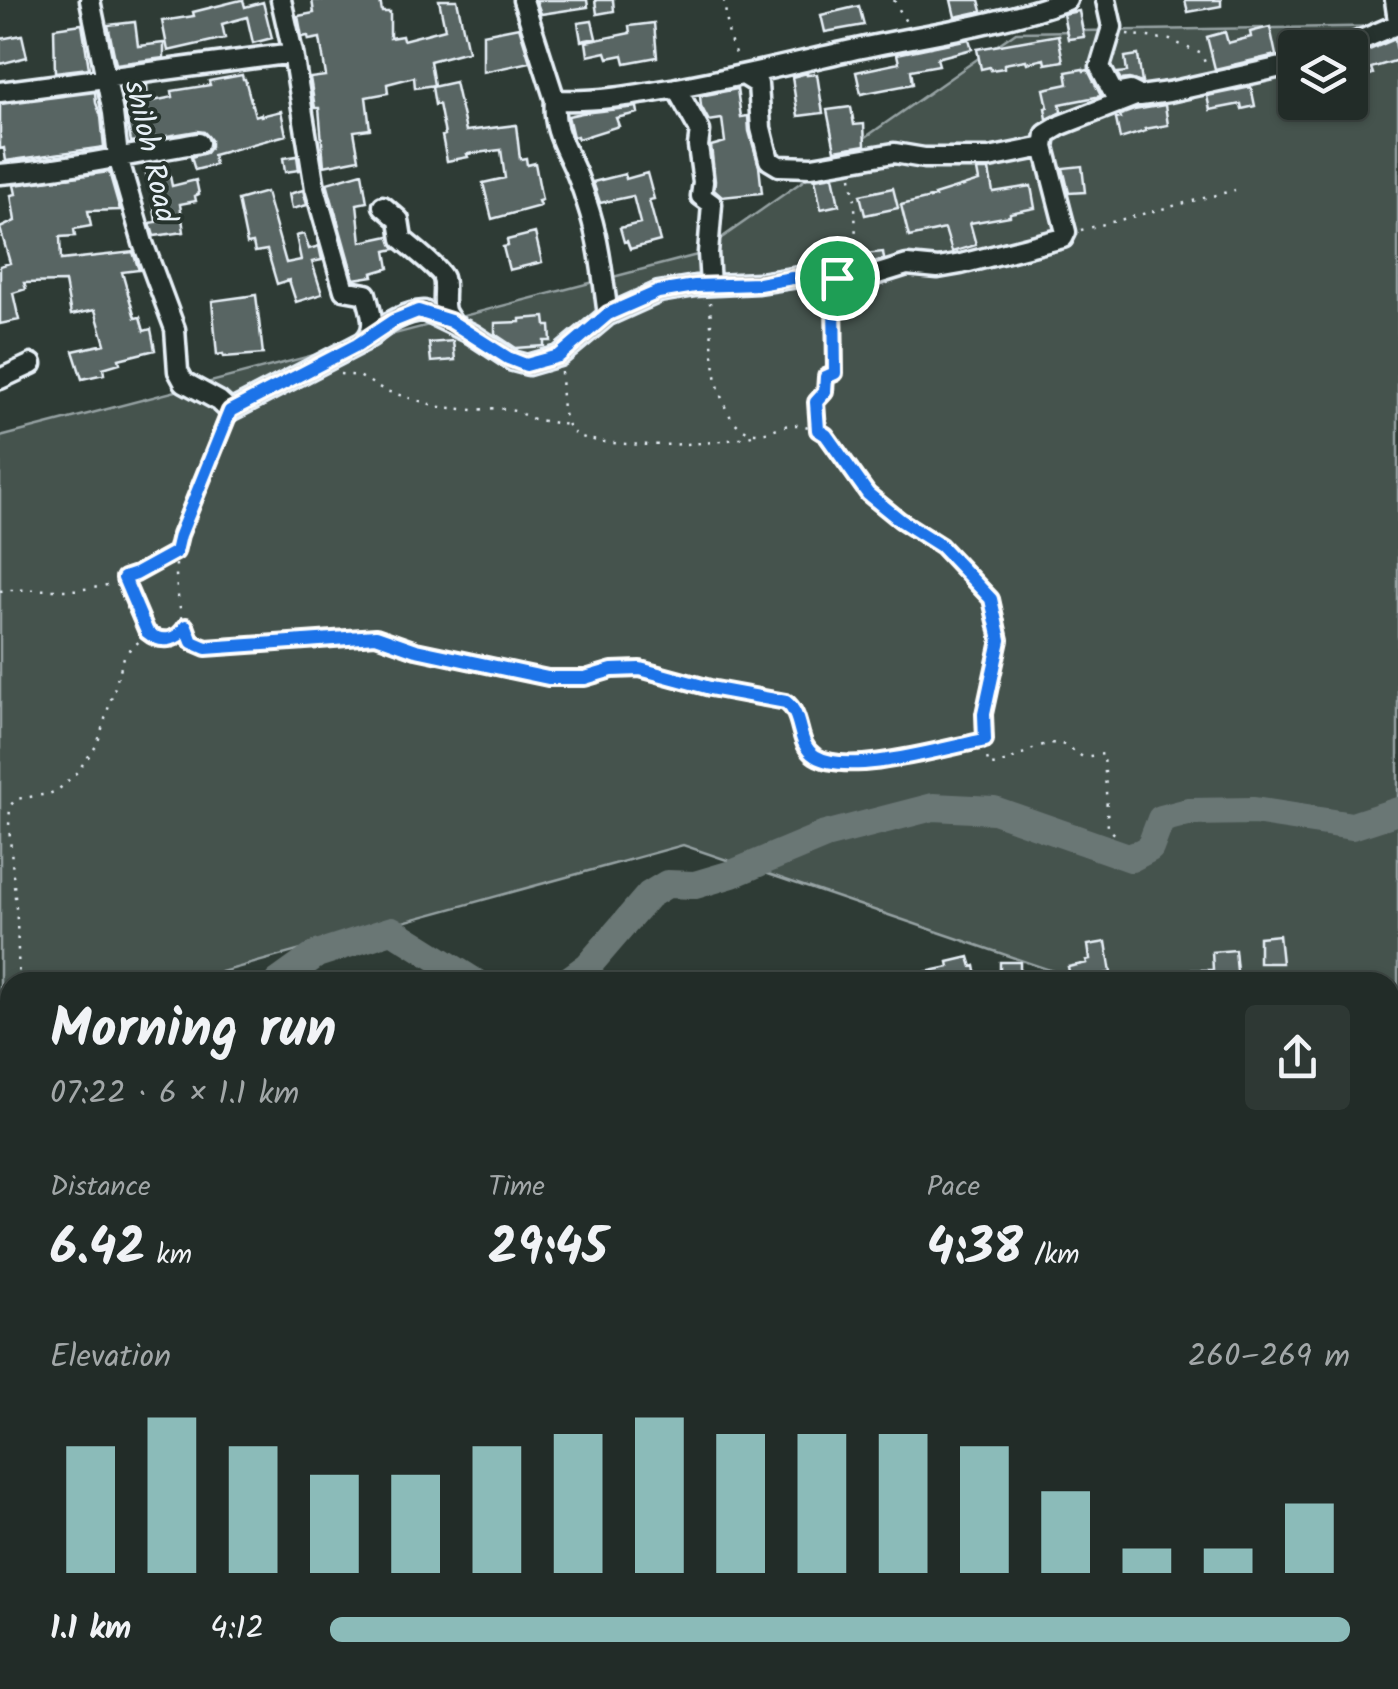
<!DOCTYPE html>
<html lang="en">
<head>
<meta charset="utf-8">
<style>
  :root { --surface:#222c28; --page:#2e3834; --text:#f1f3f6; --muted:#a2a7a8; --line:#3f4845; --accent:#8bbbb9 }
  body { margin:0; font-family:Kalam,sans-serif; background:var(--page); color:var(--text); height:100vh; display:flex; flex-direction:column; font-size:38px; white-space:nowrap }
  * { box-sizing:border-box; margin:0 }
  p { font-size:32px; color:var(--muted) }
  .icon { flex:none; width:55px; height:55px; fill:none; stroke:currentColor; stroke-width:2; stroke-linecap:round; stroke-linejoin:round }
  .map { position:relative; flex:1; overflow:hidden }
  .details { position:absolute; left:0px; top:972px; width:1400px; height:718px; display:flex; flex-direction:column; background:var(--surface); border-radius:30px 30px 0 0; box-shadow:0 2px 8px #0004,0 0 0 2px var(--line) }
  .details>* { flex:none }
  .buttons { position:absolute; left:1278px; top:30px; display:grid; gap:20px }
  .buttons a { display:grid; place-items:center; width:90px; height:90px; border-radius:10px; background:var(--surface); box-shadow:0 2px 8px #0004,0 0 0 2px var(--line); font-size:50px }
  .pin { position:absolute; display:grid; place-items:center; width:85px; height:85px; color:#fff; margin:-42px; border:5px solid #fff; border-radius:50%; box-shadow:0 2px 10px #0007 }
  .round { display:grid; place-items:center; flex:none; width:105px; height:105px; border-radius:10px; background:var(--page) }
  .head { display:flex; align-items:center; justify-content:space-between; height:170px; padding:0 50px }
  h1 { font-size:55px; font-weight:800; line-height:75px }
  .metrics { display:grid; grid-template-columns:repeat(3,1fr); gap:15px; height:170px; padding:10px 50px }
  .metrics div { display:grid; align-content:center }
  .metrics b { font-size:50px; font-weight:800 }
  .metrics small { font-size:28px; font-weight:400 }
  .metrics p { font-size:28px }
  .chart { height:280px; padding:20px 50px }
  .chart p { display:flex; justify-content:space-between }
  .chart svg { width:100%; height:180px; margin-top:10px; stroke:var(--accent); stroke-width:6 }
  ul { padding:0 50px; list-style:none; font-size:32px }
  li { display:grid; grid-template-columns:160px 120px 1fr; align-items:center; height:75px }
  li i { height:25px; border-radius:12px; background:var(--accent) }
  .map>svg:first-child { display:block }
  .green { fill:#45524e; stroke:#96a2a3; stroke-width:2.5; fill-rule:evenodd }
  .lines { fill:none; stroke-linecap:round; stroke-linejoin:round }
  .river { stroke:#6b7775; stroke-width:28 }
  .building { fill:#596563; stroke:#e8f1f8; stroke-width:2.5 }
  .minor-casing { stroke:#e8f1f8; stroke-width:25 }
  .path { stroke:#e8f1f8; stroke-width:2.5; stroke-dasharray:2.5 8; stroke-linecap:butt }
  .minor { stroke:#26332d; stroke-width:18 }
  .route-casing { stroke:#fff; stroke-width:20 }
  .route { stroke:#1a73e8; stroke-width:12 }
  .labels { text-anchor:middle; stroke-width:8; stroke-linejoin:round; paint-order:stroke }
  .street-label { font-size:30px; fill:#e8f1f8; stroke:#26332d }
</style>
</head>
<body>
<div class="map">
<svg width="1398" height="1689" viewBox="0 0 1398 1689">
  <rect width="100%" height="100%" fill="#2e3b35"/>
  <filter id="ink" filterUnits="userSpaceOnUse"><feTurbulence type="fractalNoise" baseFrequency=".01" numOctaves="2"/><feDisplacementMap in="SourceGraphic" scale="20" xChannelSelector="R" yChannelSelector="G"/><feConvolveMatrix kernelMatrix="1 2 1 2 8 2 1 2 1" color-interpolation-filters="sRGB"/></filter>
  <g filter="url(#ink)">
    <path class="green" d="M1398,26V1089L1390,1086V982H1085L683,845L185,982H10V1034L0,1041V437L697,255L1016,32ZM1295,48H1350V102H1295Z"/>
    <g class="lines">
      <path class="river" d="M278,982L317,954L392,930L475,982
        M566,982L588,966L649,895L667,884L695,885L732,874L825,835L933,807L994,810L1131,858L1150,848L1161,819L1188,812L1254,811L1352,826L1398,811
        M0,1086L10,1083"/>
    </g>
    <path class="building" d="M241,0H243L245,7L263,2L272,38L253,43L247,17L222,24L225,38L168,51L162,21L194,16L193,12Z
      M312,0H380L382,12H390V38L402,36L403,40L445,29L439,0H457L468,51L430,61L434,85L415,88L414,77L387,84L388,93L366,97L370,129L354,131L359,159L324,166L319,108H315L310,78L326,76L320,38L309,40L308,36L302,37L298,16L314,13Z
      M536,0H587L588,7L541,14Z
      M595,0H613L614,11L597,14Z
      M951,0H979L982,11L955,17Z
      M1185,0H1221V6L1188,12Z
      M859,6L864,25L825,32L821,15Z
      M1079,11L1084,37L1068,39L1063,14Z
      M592,21L596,38L581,41L578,23Z
      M135,22L138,46L164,43V58L116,64L108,25Z
      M654,23L657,57L625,63L623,55L608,58L606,52L588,56L586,42L630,33L629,26Z
      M82,24L89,68L55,72L54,28Z
      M519,27L530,62L483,72V34Z
      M1270,27L1276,55L1215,69L1207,37L1225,32L1228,43L1251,37L1250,32Z
      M22,35L27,57L0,64V39Z
      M1058,35L1063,61L1045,64L1044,59L1027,63L1026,60L1004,64V68L991,70L990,67L981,69L977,49Z
      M969,39L972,49L937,58L939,65L911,70L913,84L861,94L856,72L899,63L897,54Z
      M1395,39L1398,60L1371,68L1373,74L1357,79L1356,75L1350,76V58Z
      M1138,55L1142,83L1129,79L1121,80L1117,73L1127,72L1125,57Z
      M1083,69L1084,71L1088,70L1101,96L1060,104L1061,112L1047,119L1045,108L1048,107L1044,89L1068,84L1066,72Z
      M807,73V75L817,74L823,113L798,116L792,77Z
      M242,75L243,79H245L255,116L261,114V116L281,111L286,135L213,155L215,165L195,170L191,157L206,153L211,146V140L204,132L197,131L131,142L121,89L147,85L148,102L173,97L172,91L210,85L209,81Z
      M455,82L466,131L516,125L520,159L526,158L527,165L535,163L542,200L538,201L540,206L492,219L483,183L505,178L501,150L467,154L468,157L447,161L442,136L445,135L439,104L435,105L432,87Z
      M1251,87L1255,106L1242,109L1241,104L1210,110L1207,96Z
      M737,89L741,117L748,116L749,131L759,166L762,193L722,197L714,190L715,181L711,146L725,142L722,119L709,121L701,106L700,96Z
      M95,92L96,103L101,116L104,147L6,161L4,148L0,149V104Z
      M1165,105L1168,125L1145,129L1146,131L1120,139L1116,119L1121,118L1120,115L1134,110Z
      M637,107L638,113L616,118L619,126L578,139L577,136L573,137L568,116L582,113Z
      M851,107L854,125L864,124L865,145L835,150L827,110Z
      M297,156L299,170L285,172L283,158Z
      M167,161L172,186L196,180L199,194L195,196L196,201L180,204L184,232L154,236L150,223L156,222L151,186H149L146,174L150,173L148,165Z
      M1082,166L1085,192L1069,193L1063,168Z
      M977,170H989L993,192L1031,186L1035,208L1010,213V216L970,223L976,245L952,252L945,229L909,237L901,205L935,197L934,195L979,181Z
      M109,172L120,210L88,211L91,226L74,229L75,236L60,237L61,260L133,252L139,270L122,272L135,318L140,317L144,331L151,329L155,350L119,359L120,363L103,368L104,374L82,379L73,351L105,344L95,310L71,315L65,282L24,283L26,289L13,293L19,320L0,324V266L10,263L0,228L15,221L11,195L16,194L14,185Z
      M362,173L367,202L357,204L361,242L389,236L395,249L386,251L389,268L372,273L373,276L354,279L327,183Z
      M647,173L654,199L649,200L660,241L630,249L627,241L624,242L620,228L640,223L633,196L600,203L593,182L625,174L626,179Z
      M833,176L839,205L821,209L815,179Z
      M893,188L898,208L865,215L860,195Z
      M303,190L307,205L292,209L289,194Z
      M266,192L286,263L301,260L296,236L304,234L309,249L319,246L322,260L312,262L322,294L296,302L289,280L277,284L267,250L255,252L253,243L247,244L238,200Z
      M535,233L542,262L509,270L503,247L508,246L507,240Z
      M883,252L884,259L863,265H855L854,255Z
      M256,295L263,354L224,357L223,354L217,355L212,301Z
      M545,317L546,326H550L551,341H544V346L516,348L495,334V323L520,322V319Z
      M453,341L455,360L431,362L429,343Z
      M1279,935L1282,963H1259V937Z
      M1106,942L1111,973L1071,980L1068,967L1087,963L1086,960L1090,959L1088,945Z
      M1235,950L1238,982H1193L1192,970H1213L1212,952Z
      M969,957L972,967L975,966L978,982H903L902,977L949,967L948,962Z
      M1000,962H1020V982H1000Z"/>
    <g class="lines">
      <g class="minor-casing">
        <path id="minor" d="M90,0L113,113L118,157L143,243L175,329L178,371L184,382L219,401L230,411L363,342C379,329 370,310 366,294L344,290L315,188L293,53L281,0
          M523,0L555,100C552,131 566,148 577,175C582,187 586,200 590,213C600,246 603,280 608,315
          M1106,0L1112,27L1100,67L1114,94L1130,91L1140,96L1169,92L1295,64
          M1342,48L1396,25L1398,21L1395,0
          M745,76L758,84L761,128L769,160L779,166L812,167L894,153L924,158H989L1044,147
          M676,88L700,131L698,146L703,182L701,196L712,204L708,253L710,285
          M0,92L293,53
          M555,100C597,102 636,95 677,88C733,78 787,65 843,52C918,35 995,26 1067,0
          M0,174C68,169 133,154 199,143
          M383,206L399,220L402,239C409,245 442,271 443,278C446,288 442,300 445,311C447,316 451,320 453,325
          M370,337C385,324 404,312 424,311L472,334L513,361L528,365L559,356L608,315L659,292L695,286L759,283L799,277L865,278L907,265L938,268L961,264L1063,238L1066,232L1044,147L1046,134L1061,125L1138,95
          M0,379L32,364
          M1390,1101H1398
          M0,1417L8,1407L7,1358L10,1352
          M0,1566L10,1561
          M1390,1604L1398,1605
          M274,1680V1689
          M1090,1680L1095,1689
          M896,1689L899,1680
          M1131,1689L1133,1680"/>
      </g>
      <path class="path" d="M724,0L729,37L736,57
        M894,0L907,24
        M1127,34L1170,40L1202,54L1206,66
        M851,177L855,201L856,250
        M1081,230L1235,190
        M710,302C712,334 710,432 758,433C767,433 773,429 781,427C797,422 813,427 826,435L868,494L900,520L941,546L991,599L1001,640L984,713L985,750L989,765C1011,765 1041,738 1061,744C1069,746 1076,753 1083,757L1104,754L1108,828L1119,838
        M561,372C562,389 560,422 574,433C598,451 727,446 754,434
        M340,374L359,376L386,391L440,407L473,410L498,408L515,411L533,419L567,425
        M224,426L180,535C171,562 177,625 196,646L205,647L369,636L381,637L416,650L548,678H585L612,669H640L710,688L787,702C804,716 796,744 815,756C848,776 947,747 985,740
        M818,430L816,402L825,393L826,377L835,373V294
        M125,580L148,634C162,641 176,643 185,628
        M0,591C34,587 70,594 103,586C129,580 153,565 175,552
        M19,982L17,920L9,826L10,806L16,799L49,794L58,790L77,772L97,745L124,657L129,650L148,634
        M1218,1680L1221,1689"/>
      <use href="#minor" class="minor"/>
    </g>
  </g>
  <g class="lines" filter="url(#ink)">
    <g class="route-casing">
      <path id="route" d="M792,278H837L834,297L835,373L826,377L825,392L816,402L818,430L826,435L868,494L900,520L941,546L991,599L1000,640L984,714L985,740C947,747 848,777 815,756C796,744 804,716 786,702L710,688L640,669L612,670L585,678H548L416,650L376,636L206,648L192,642L186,626C177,642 160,643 147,632L124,578L136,574L176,552L180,535L230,411L357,345L393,321L418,311L450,321L508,358L526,365L559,356L608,314L658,292L695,286L759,284Z"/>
    </g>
    <use href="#route" class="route"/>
  </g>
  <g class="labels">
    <g class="street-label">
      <text transform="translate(151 151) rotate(77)" y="10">shiloh Road</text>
    </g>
  </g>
</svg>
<div class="buttons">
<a><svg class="icon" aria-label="layers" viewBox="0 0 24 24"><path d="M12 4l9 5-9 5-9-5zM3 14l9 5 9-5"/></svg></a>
</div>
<div class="pin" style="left:837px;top:278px;background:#1e9e55"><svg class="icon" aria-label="arrive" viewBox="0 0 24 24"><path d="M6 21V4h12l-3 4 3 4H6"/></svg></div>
<section class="details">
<div class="head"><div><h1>Morning run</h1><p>07:22 · 6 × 1.1 km</p></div><a class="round"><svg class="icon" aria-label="share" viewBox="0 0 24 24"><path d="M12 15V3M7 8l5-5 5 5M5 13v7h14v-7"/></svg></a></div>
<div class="metrics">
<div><p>Distance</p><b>6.42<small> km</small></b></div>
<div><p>Time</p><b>29:45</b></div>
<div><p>Pace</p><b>4:38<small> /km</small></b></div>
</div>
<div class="chart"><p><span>Elevation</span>260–269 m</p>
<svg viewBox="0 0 160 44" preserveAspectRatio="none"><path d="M5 44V13M15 44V6M25 44V13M35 44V20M45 44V20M55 44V13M65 44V10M75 44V6M85 44V10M95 44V10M105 44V10M115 44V13M125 44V24M135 44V38M145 44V38M155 44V27"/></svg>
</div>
<ul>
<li><b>1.1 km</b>4:12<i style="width:100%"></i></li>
</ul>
</section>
</div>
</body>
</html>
